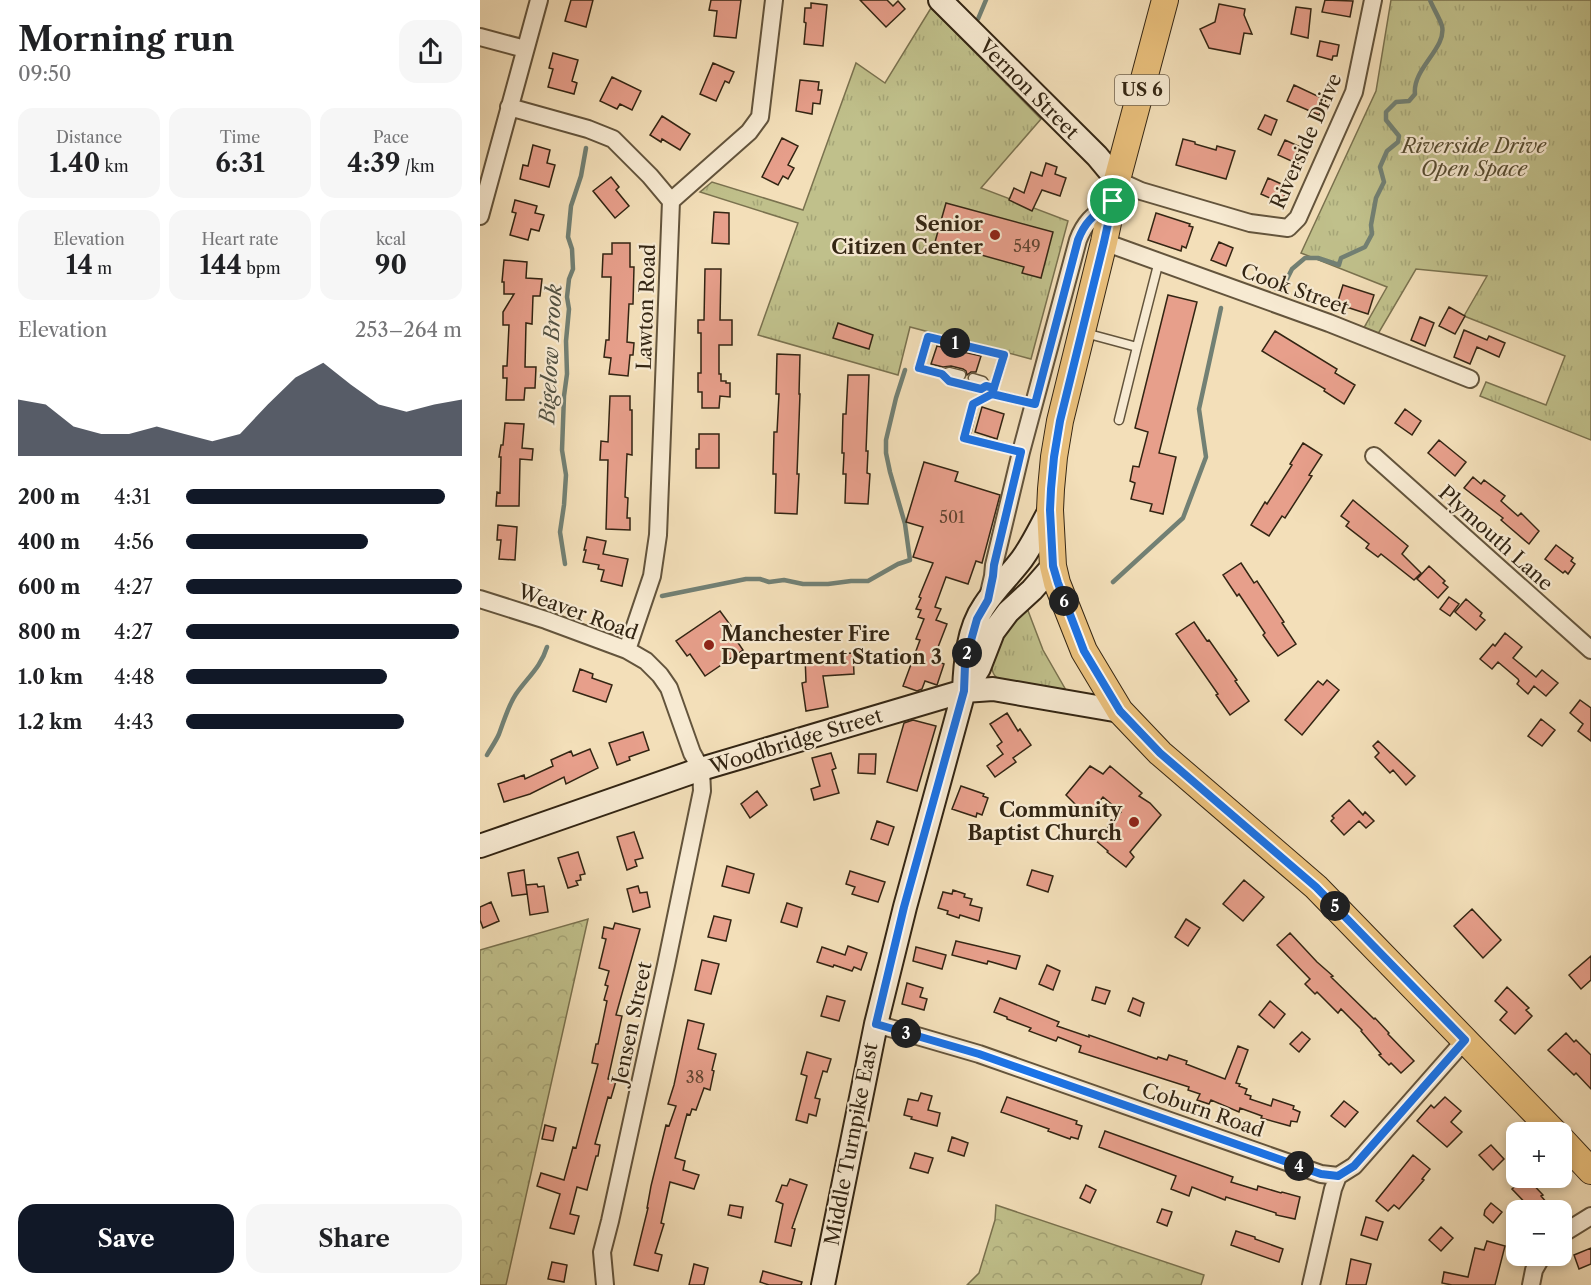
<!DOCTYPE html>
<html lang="en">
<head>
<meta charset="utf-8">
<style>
  :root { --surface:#fff; --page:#f6f6f6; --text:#202124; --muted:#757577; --accent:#111827 }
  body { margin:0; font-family:"Libre Caslon Text",serif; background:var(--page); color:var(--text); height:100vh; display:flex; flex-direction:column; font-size:22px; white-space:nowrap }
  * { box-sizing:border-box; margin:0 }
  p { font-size:20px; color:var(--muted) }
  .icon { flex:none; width:33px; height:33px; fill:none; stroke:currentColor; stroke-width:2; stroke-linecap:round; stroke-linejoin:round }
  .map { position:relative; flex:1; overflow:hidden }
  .drawer { display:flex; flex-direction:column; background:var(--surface); width:480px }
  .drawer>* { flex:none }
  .buttons { position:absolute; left:1026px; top:1122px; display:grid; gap:12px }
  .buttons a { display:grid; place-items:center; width:66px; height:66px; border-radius:12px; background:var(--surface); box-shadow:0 3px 9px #0003; font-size:30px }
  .pin { position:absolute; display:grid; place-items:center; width:51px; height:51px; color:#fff; margin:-26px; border:3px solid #fff; border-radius:50%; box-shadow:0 2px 6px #0007 }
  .km { position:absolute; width:30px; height:30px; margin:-15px; border-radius:50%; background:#222; color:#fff; font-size:16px; line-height:30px; text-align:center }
  .round { display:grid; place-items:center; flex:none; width:63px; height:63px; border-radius:18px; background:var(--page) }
  .summary { display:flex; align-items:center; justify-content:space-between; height:102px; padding:0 18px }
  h1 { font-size:33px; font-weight:800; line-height:45px }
  .stats { display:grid; grid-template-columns:repeat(3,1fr); gap:9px; height:102px; padding:6px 18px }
  .stats div { display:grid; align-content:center; border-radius:15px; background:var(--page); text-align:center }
  .stats b { font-size:26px; font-weight:800 }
  .stats small { font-size:16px; font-weight:400 }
  .stats p { font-size:16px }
  .chart { height:168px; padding:12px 18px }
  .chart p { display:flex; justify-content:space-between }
  .chart svg { width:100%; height:108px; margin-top:6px; fill:var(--accent); opacity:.7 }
  .cta { display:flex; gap:12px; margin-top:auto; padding:12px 18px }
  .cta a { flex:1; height:69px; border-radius:18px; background:var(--accent); color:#fff; font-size:24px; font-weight:800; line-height:69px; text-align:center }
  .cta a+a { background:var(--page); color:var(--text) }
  ul { padding:0 18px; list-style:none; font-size:20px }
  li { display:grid; grid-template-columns:96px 72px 1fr; align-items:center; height:45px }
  li i { height:15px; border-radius:8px; background:var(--accent) }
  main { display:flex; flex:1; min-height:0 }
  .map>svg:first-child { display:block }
  .forest { fill:url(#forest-crowns); stroke:#7a724f; stroke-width:1.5 }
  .park { fill:url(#park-tufts); stroke:#7a724f; stroke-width:1.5 }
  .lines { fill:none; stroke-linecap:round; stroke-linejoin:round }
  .stream { stroke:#728074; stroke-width:4.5 }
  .building { fill:#e79f8b; stroke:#332513; stroke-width:1.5 }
  .lane-casing { stroke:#63543c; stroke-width:11 }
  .street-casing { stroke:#63543c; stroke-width:20 }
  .secondary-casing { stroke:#332513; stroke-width:26 }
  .primary-casing { stroke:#332513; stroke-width:28 }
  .lane { stroke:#f7ead2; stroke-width:8 }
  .street { stroke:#f7ead2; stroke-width:16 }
  .secondary { stroke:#f7ead2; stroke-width:22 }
  .primary { stroke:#eac07c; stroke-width:26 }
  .route-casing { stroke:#fff; stroke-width:12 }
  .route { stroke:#1a73e8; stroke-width:8 }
  .poi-dot { fill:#8f2418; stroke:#f7ead2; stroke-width:2 }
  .labels { text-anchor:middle; stroke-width:4.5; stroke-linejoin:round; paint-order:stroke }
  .number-label { font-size:16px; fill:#604431 }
  .shield { fill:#f7ead2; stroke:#6e604c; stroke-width:1.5 }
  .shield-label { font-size:18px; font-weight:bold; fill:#332513 }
  .street-label { font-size:20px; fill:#332513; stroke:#f7ead2 }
  .park-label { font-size:20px; font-style:italic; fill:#564c31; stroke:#f7ead2 }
  .poi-label { font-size:20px; font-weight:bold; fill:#332513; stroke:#f7ead2; text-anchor:end }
  .water-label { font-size:21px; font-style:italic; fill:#525243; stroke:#f7ead2 }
</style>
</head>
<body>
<main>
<section class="drawer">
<div class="summary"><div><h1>Morning run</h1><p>09:50</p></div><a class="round"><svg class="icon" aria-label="share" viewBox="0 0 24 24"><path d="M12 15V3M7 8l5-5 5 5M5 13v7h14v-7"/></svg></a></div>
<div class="stats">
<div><p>Distance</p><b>1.40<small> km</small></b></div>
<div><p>Time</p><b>6:31</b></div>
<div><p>Pace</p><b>4:39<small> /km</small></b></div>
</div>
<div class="stats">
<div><p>Elevation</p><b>14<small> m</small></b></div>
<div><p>Heart rate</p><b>144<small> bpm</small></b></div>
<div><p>kcal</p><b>90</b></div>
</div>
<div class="chart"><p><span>Elevation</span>253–264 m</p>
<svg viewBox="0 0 160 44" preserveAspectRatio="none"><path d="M0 44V21L10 23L20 32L30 35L40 35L50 32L60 35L70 38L80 35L90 23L100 12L110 6L120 15L130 23L140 26L150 23L160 21V44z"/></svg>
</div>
<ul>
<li><b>200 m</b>4:31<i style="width:94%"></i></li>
<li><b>400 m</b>4:56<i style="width:66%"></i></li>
<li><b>600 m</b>4:27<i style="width:100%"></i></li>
<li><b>800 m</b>4:27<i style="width:99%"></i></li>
<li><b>1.0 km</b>4:48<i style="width:73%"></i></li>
<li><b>1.2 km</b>4:43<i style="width:79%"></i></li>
</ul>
<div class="cta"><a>Save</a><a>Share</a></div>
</section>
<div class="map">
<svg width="1111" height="1285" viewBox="0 0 1111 1285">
  <defs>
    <pattern id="forest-crowns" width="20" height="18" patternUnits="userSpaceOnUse" patternTransform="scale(1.5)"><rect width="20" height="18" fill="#c0c08b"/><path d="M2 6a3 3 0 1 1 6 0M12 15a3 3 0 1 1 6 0" fill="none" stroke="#a5a577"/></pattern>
    <pattern id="park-tufts" width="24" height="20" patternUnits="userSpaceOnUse" patternTransform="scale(1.5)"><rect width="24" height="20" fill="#c0c08b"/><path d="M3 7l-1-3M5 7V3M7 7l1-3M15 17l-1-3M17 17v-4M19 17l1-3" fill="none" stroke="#a5a577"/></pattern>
  </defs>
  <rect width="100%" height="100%" fill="#f3dfb9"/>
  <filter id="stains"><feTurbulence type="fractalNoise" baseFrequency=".00333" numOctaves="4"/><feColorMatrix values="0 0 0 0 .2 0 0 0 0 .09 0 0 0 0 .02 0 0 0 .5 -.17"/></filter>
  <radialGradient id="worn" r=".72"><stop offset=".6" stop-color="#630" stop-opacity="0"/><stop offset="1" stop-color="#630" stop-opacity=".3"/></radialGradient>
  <path class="forest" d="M108,919L26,1285H0V950Z
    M516,1205L724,1275L721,1285H487L499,1273L515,1220Z"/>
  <path class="park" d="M911,0H1111V440L1000,396L1006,382L1066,405L1085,356L984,316L1007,276L936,269L895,339L881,333L907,287L821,253L896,91Z
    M451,8L561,119L501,188L588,221L551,359L430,327L418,375L278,335L318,223L220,192L232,182L323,210L376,63L405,83Z
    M547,608L563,650L587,692L517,678C499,663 535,620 547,608Z"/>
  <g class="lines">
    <path class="stream" d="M498,19L506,0
      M796,289L805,283L812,269L825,258H838L859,265L861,258L885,247L892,234L891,225L896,198L904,182L900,167L907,151L918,142L919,136L906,120V112L916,102L929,101L935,94C932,69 967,48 962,26C959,17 953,8 950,0
      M85,564L80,532L84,505L86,475L82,450L84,396L87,374L86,341L89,309L87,297L89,279L93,269L92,249L88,237L91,206L101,176L106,148
      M633,582L703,518L726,457L719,409L741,308
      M182,596L266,579H280L289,582L304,580L323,584H348L371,581H388L418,564L430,560L425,524L410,472L406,453V440L416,398L425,370
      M7,755C11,748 16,741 19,734C24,721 28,706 36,694C47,678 61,667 67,647"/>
  </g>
  <path class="building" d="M91,0H113L106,27L85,21Z
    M231,0H261L256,38L234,36L237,11L229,10Z
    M380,0H407L413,6L418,1L425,9L406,27Z
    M845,0L873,1L870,17L842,12Z
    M331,3L347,5L343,46L324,44L326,23L324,22L325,8H331Z
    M739,4L765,9L764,15L772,34L764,33L760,54L729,48L720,29L735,22Z
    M816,7L831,9L828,38L811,34Z
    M840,41L859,45L857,56H853L852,60L837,56Z
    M73,53L98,60L92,81L97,83L94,94L68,87L73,69L69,68Z
    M233,63L254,72L249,83L245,81L236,101L220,94Z
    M132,77L161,91L152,110L140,104L137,109L120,101Z
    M320,80L339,82L338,90H342L340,104L333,103L332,114L316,111Z
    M814,85L846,100L839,115L807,101Z
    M785,115L797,120L791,135L778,129Z
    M182,116L210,134L200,150L182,139L181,142L170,135Z
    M302,138L318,146L308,165L314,168L308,179L303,176L298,185L282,177Z
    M703,139L715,142V144L736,150L737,146L755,151L746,179L696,165Z
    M805,140L825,149L818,164L798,155Z
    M53,145L70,150L67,163L75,165L69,187L40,179L43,165L48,166Z
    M566,163L577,167L575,174L586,178L580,196L562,190L552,211L529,200L534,188L544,193L551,172L562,176Z
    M131,177L139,187L136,190L149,206L135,218L113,191Z
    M788,178L808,187L801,203L781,194Z
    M35,200L57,206L55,213L64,215L59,231L51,229L48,240L30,235L36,213L32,212Z
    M466,203L573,232L561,278L542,273L544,267L455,242Z
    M234,212L249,213V244L232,243Z
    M676,213L710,224L709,226L713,227L706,248L702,246L701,251L668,240Z
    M739,242L753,248L746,266L731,260Z
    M132,243H150V267H154L153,304H149L147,342L154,343L153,355H150L148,376L129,374L131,358L124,357L126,340H129L131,277H122L123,254H132Z
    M24,260L47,262L46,278L62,279L60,296H53L52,324L46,323L45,367H56L55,388H45L44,400H26L27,378H23V366H27L29,325H23V312L34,294H24V282H22Z
    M225,269H241L240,320H252V345H239V374H241V381H246V383H250V397L240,396L239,408H222V392H218V373H221V333H218V320H224Z
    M863,285L894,295L888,314L857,304Z
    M688,295L717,302L679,453L696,457L683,514L670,511L672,504L651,499L655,483L650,481L653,466L659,467L668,432L655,428Z
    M969,307L985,316L975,334L959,326Z
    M940,317L954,323L945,346L931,340Z
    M358,323L393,335L389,349L353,338Z
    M984,330L1007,340L1009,336L1025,343L1019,357L997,347L990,364L974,357Z
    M795,331L857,369L855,373L875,385L864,404L844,391L845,389L782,351Z
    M457,346L501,356L496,372H491L487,375L486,371L483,369L471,366L463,367L451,364Z
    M297,354L320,355L319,394H320L317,474H319L317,514L295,513L296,474H293L294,432H297L299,394H296Z
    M368,375H389L386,451H388L387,473L390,474L388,504L365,503L366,474H363L364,453H362L363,414H366Z
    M130,396H150V410H152V455L147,454L145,497L148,498L147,518H150V530L126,529L128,460H120L121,441L128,442Z
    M502,407L524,414L517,439L495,432Z
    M925,409L941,421L932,435L915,423Z
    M25,423L44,424L42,448L53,449L52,460L40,459L39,506H16L17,492L20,493L21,457H19L21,445H23Z
    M219,434H239V468H216V449H219Z
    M959,440L986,462L975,476L948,453Z
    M823,443L842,455L829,475L832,476L805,518L802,516L789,536L771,525L785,502L787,504L812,465L810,464Z
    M444,462L478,472L475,481L520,495L502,563L496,561L488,584L466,577L455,607L461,609L456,620L467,624L453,660L464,664L457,685L445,681L442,689L437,691L423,686L440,640L436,639L444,619L438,617L441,610L436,609L441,598L439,597L453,563L433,557L443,527L426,522Z
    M993,477L1001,484L1004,480L1025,496L1021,501L1038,516L1041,513L1059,531L1049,544L1021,520L1023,518L984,488Z
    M873,500L928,546L922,554L941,573L934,580L901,554L898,557L886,548L889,544L866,526L869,522L861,516Z
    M18,525L37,527L35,560L19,559L21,540H17Z
    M107,537L126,541L123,554L148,559L142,586L121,581L124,570L118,569L119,565L103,562L106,550H104Z
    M1076,545L1093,558L1091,561L1095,564L1088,574L1085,571L1083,573L1065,559Z
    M761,563L774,583L777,581L804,622L802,623L816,644L798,656L783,635L785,633L759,594L757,596L743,575Z
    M949,566L965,581L963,583L968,587L958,598L937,579Z
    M969,597L979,604L970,616L960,609Z
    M986,599L1002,613L1000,616L1005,620L996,630L975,612Z
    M240,611L251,626L248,628L263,650L225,676L210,654L207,656L196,641Z
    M714,622L727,641L729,640L757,680L755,681L769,701L750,715L736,695L738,694L696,634Z
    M1025,633L1042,647L1033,658L1056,677L1062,670L1078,683L1066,696L1054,686L1048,694L1037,684L1039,681L1038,679L1018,662L1012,669L1000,659L1013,644L1015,646Z
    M373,653L374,674L343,676L348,707L326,711L322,683L326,682L325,655Z
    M100,669L113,674L112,678L132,685L126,702L93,691Z
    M847,680L859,690L822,735L805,720L838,681L843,685Z
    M1100,700L1111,708V741L1098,731L1103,724L1090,713Z
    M527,713L538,731L540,729L551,745L533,758L536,762L515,777L507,766L523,754L517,746L522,742L510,724Z
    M1061,719L1075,730L1062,746L1048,736Z
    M433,720L456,726L437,791L407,782L424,723Z
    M163,732L169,750L149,757L150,760L137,765L129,743Z
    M898,741L935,776L926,785L913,770L910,773L895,757L899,753L893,746Z
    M110,749L118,768L86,784L84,777L50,794L24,802L18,784L44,775L45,779L73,766L71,760L91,751L93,756Z
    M351,753L356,768L352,770L359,793L334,800L331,789L340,786L332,758Z
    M379,754H396L395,774L378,773Z
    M610,766L623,774L630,766L662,793L659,796L670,803L681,815L650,852L654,857L646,867L627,852L628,851L615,840L623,830L625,831L641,812L623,797L609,814L597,806L586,795Z
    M481,786L504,794L503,796L508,798L502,815L497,813L496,817L472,809Z
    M277,791L287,805L270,818L261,804Z
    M869,800L883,815L885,812L894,821L886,828L879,821L864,835L851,821L854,818L852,816Z
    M397,821L414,827L408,845L391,839Z
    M154,832L163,858L155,860L157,866L147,870L137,837Z
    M98,852L105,874L100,875L101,880L96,881L98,885L88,888L78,858Z
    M247,866L274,874L269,893L242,886Z
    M44,870L47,894L32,896L28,873Z
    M552,870L573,876L568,892L547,885Z
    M370,871L405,882L398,902L372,894L375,887L366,884Z
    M764,880L784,897L763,921L743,904Z
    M57,884L58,887L64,886L68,912L50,915L46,885Z
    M158,886L160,893L167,892L170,907L153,912L147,889Z
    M473,890L485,894L484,897L492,899L490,905L502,908L499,921L480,915L479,918L467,914L468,911L458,908L463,892L472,894Z
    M11,902L19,921L3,928L0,920V907Z
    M307,903L322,908L317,927L301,922Z
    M992,909L1021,940L1003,958L974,926Z
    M234,916L251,920L246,941L228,937Z
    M706,919L720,928L708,946L695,937Z
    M135,923L160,929L136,1015L142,1016L128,1079L136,1081L131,1098L128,1097L115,1144L120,1145L118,1156H116L107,1190L97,1187L90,1214L99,1216L94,1234L70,1228L80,1194L57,1186L61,1173L84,1180L93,1147L96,1148L118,1064L112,1063L116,1044H118L127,1001L124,1000L128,986L125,985L129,971L119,968L126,939L122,938L124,927L133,929Z
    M810,933L837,962L853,976L851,977L894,1019L895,1018L909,1033L908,1034L934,1061L921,1073L911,1063L909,1065L899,1055L901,1054L881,1031L882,1030L861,1009L858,1013L837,992L835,994L825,984L830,979L797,945Z
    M476,941L540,956L536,969L508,961L507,964L472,955Z
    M368,946L387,953L381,970L374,967L372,971L354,965L353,967L337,962L342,947L365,955Z
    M436,947L466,955L462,969L433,961Z
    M1111,956V980L1101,989L1089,975Z
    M222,960L239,964L231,994L215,990Z
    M567,965L580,971L573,990L559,984Z
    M427,983L443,988L440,997L447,999L444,1010L422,1004Z
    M616,987L630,991L625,1004L612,1000Z
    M1027,987L1049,1008L1046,1010L1052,1016L1035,1034L1020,1020L1027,1012L1015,1001Z
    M347,996L365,1001L359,1021L341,1016Z
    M520,998L579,1022L577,1026L609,1037V1035L677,1059L678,1057L687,1060L689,1055L707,1061L706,1064L745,1079L758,1046L768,1050L756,1083L760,1084L759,1086L767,1089L765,1094L771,1096L770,1099L791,1106L793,1099L814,1106L813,1109L820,1112L817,1122L811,1121L810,1126L781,1118L782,1116L760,1108L759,1112L731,1100L729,1104L717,1100L720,1094L708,1090L709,1087L599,1052L601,1046L578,1037L576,1041L549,1031L551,1028L527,1019V1017L514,1012Z
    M653,998L664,1003L660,1016L648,1011Z
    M790,1001L805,1014L794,1028L779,1015Z
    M208,1020L224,1024L218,1049L236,1054L232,1070L234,1071L230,1090L224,1088L216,1110L212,1109L210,1115L207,1114L195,1158L205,1161L203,1170L219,1175L214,1189L190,1182L181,1223L184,1224L175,1253L182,1255L178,1271L154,1265L168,1208H167L171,1186L186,1125L189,1126L196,1106L188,1104L194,1085Z
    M822,1032L830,1039L819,1052L810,1044Z
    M1086,1033L1094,1042L1096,1040L1111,1055V1089L1096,1073L1094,1075L1068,1050Z
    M327,1052L351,1059L347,1072L343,1071L335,1098L340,1099L336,1116L329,1114L327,1123L316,1120L327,1076L321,1074Z
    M441,1093L452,1096L448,1110L460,1113L457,1126L431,1119L432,1117L424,1115L428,1099L438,1101Z
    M527,1097L597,1121L596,1124L602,1126L598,1139L591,1137L590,1139L568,1131L569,1129L521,1112Z
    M965,1097L981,1111L971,1122L982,1132L967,1147L937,1121L951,1105L954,1108Z
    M864,1101L878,1112L865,1127L851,1116Z
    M65,1125L76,1128L73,1141L62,1139Z
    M625,1131L753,1177L751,1182L777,1190L778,1186L801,1193L802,1192L820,1197L815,1219L796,1215V1213L746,1197L745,1200L712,1187L709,1196L691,1189L696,1176L619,1147Z
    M472,1137L488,1143L484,1156L468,1151Z
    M1011,1145L1024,1159L1013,1170L999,1155Z
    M435,1153L453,1158L448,1173L430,1168Z
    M933,1155L950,1169L942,1179L944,1180L919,1209L914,1205L908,1211L896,1201Z
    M1045,1178H1047L1063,1195L1061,1196L1067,1203L1058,1210H1052L1032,1189Z
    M310,1179L327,1185L312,1228L315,1229L311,1246L295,1242L303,1204L296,1201L302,1185L307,1186Z
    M606,1185L616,1190L610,1203L600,1198Z
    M1011,1203L1022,1212L1013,1223L1004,1215L1005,1210Z
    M250,1205L263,1207L261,1218L248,1215Z
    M682,1209L692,1212L687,1226L677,1222Z
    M886,1217L903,1222L897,1240L881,1235Z
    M961,1227L973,1238L961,1251L949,1240Z
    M756,1231L775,1237V1239L803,1249L799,1262L751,1245Z
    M1007,1241L1025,1246L1015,1285H972L962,1283L964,1272L988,1277L995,1248L1004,1250Z
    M1111,1248V1264L1099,1269L1094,1255Z
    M871,1259L891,1264L886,1285H866Z
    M72,1262L87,1265L84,1282L68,1279Z
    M214,1264L228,1268L224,1285H209Z
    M283,1271L322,1282L321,1285H289L280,1282Z"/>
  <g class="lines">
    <g class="lane-casing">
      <path id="lane" d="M605,333L657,347L639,420
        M657,347L679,261
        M463,374L469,381L501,389L506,386
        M481,375L469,372L463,374L439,368L448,337L524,355L512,394
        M493,378L503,381L506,386L510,387
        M541,452L485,438L493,404L512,394L555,404"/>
    </g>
    <g class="street-casing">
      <path id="street" d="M0,37L45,49
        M29,107L108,129L133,139L170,176L191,201
        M637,180L661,191L770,223L808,228L818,218L874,92L893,0
        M0,216L59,0
        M624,242L849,323L990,379
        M894,456L1111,650
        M508,597L513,576L514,565L541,452L598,240C606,219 616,214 633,201
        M0,599L66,620L147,650L166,661L180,675L189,688L212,753L221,769L222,791L186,965L130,1221L122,1252L125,1285
        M147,650L172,576L178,535L191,201L269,132L280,117L294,0
        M396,1024L499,1054L841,1174L858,1176L874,1166L985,1040
        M1082,1234L1111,1216
        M831,1285L853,1189L858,1176
        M1051,1285L1054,1270L1062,1256"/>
    </g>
    <g class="secondary-casing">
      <path id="secondary" d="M460,0L617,156L637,180
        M492,679L499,668L513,632L528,612L552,590L573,566
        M0,846L221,769L484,691L513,689L640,711
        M343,1285L396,1024L425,907L484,691C485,663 488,629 504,606C515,589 530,575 542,559C553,544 561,526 570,510"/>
    </g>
    <g class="primary-casing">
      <path id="primary" d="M685,0L637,180L624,242L580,421L574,457L571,489L570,510L573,566L577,583L604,651L640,711L680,753L836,887L1074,1132
        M1082,1140L1111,1171"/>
    </g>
    <use href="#lane" class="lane"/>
    <use href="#street" class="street"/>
    <use href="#secondary" class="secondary"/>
    <use href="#primary" class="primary"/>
  </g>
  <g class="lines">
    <g class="route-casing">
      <path id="route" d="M633,201C616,214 606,219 598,240L555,404L512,394L514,388L506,386L501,389L469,381L462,374L439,368L448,337L524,355L512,394L493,404L484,438L541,452L514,565L513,576L508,600L497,619L490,644L485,665L484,691L424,907L396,1024L499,1054L841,1174L858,1176L874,1166L985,1040L836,887L680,753L640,711L604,651L578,583L573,566L570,510L571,489L574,457L580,421L624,242L633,201"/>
    </g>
    <use href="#route" class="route"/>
  </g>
  <g class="poi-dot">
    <circle cx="515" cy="235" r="6"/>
    <circle cx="229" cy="645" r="6"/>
    <circle cx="654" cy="822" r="6"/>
  </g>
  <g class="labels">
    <g class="number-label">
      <text x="547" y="252">549</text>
      <text x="472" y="523">501</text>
      <text x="215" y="1083">38</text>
    </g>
    <rect class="shield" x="635" y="75" width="54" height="30" rx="4.5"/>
    <g class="shield-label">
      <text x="662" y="96">US 6</text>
    </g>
    <g class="street-label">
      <text transform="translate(549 89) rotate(45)" y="7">Vernon Street</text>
      <text transform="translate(826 141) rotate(-66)" y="7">Riverside Drive</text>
      <text transform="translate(815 289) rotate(20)" y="7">Cook Street</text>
      <text transform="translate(166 307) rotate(-88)" y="7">Lawton Road</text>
      <text transform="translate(1016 538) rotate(42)" y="7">Plymouth Lane</text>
      <text transform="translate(98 612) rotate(20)" y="7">Weaver Road</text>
      <text transform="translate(316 741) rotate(-17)" y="7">Woodbridge Street</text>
      <text transform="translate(152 1023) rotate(-78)" y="7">Jensen Street</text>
      <text transform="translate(723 1110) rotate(19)" y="7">Coburn Road</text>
      <text transform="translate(371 1144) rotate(-79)" y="7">Middle Turnpike East</text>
    </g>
    <g class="park-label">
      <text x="994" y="153">Riverside Drive<tspan x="994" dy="23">Open Space</tspan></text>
    </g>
    <g class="poi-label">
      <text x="503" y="231">Senior<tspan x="503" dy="23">Citizen Center</tspan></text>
      <text x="241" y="641" text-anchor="start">Manchester Fire<tspan x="241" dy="23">Department Station 3</tspan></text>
      <text x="642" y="817">Community<tspan x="642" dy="23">Baptist Church</tspan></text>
    </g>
    <g class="water-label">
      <text transform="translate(71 354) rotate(-87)" y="7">Bigelow Brook</text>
    </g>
  </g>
  <rect width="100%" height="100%" filter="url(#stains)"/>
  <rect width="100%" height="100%" fill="url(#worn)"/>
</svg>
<div class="buttons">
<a>+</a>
<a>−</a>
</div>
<div class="pin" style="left:633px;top:201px;background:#1e9e55"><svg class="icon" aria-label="arrive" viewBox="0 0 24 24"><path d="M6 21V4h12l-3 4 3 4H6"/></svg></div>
<b class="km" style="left:475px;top:343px">1</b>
<b class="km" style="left:487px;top:653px">2</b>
<b class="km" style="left:426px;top:1033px">3</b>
<b class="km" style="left:819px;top:1166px">4</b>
<b class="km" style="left:855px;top:906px">5</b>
<b class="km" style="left:584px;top:601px">6</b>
</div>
</main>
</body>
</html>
